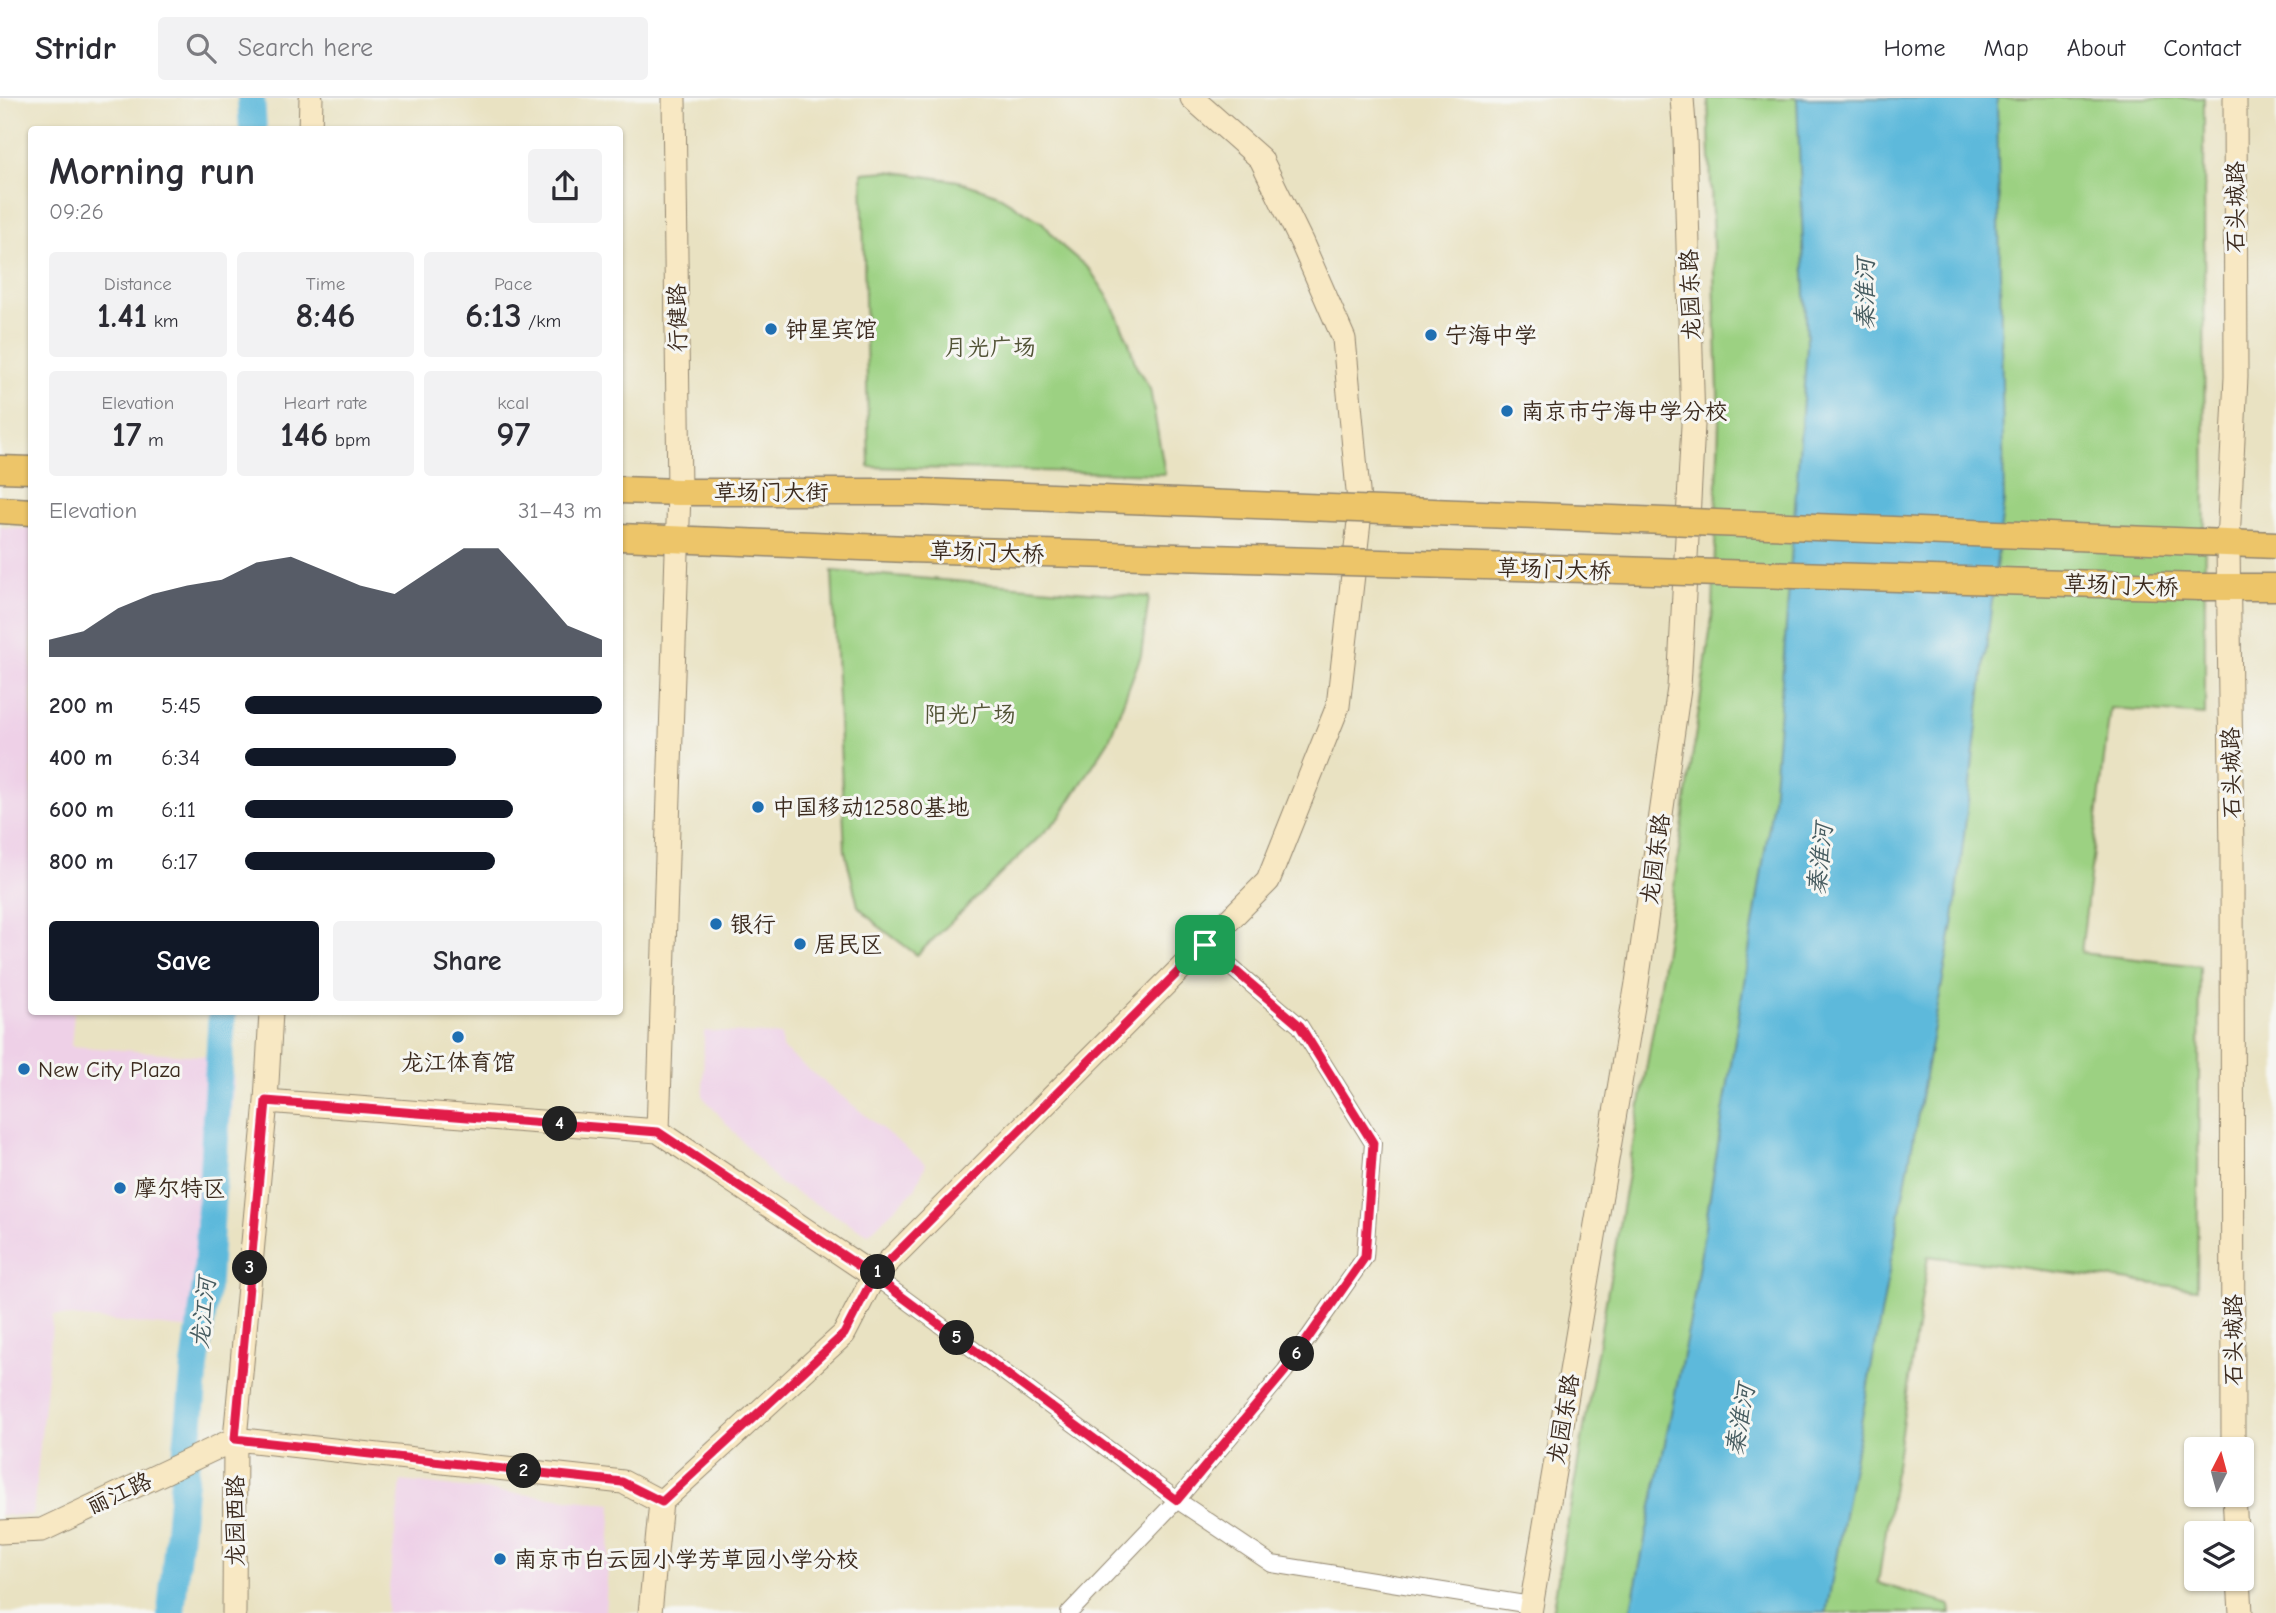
<!DOCTYPE html>
<html lang="en">
<head>
<meta charset="utf-8">
<style>
  :root { --surface:#fff; --page:#f2f2f3; --text:#2b2b33; --muted:#7c7c81; --line:#e1e1e2; --accent:#111827 }
  body { margin:0; font-family:"Comic Neue","LXGW WenKai TC",sans-serif; background:var(--page); color:var(--text); height:100vh; display:flex; flex-direction:column; font-size:26px; white-space:nowrap }
  * { box-sizing:border-box; margin:0 }
  p { font-size:23px; color:var(--muted) }
  .icon { flex:none; width:38px; height:38px; fill:none; stroke:currentColor; stroke-width:2; stroke-linecap:round; stroke-linejoin:round }
  .map { position:relative; flex:1; overflow:hidden }
  .sheet { position:absolute; left:28px; top:28px; width:595px; height:889px; display:flex; flex-direction:column; background:var(--surface); border-radius:7px; box-shadow:0 2px 5px #0004 }
  .sheet>* { flex:none }
  .needle { width:46px; rotate:6deg }
  .controls { position:absolute; left:2184px; top:1339px; display:grid; gap:14px }
  .controls a { display:grid; place-items:center; width:70px; height:70px; border-radius:7px; background:var(--surface); box-shadow:0 2px 5px #0004; font-size:35px }
  .pin { position:absolute; display:grid; place-items:center; width:60px; height:60px; color:#fff; margin:-30px; border-radius:14px; box-shadow:0 4px 10px #0006 }
  .km { position:absolute; width:35px; height:35px; margin:-18px; border-radius:50%; background:#222; color:#fff; font-size:19px; line-height:35px; text-align:center }
  .round { display:grid; place-items:center; flex:none; width:74px; height:74px; border-radius:7px; background:var(--page) }
  .overview { display:flex; align-items:center; justify-content:space-between; height:119px; padding:0 21px }
  h1 { font-size:38px; font-weight:700; line-height:52px }
  .figures { display:grid; grid-template-columns:repeat(3,1fr); gap:10px; height:119px; padding:7px 21px }
  .figures div { display:grid; align-content:center; border-radius:7px; background:var(--page); text-align:center }
  .figures b { font-size:35px; font-weight:700 }
  .figures small { font-size:19px; font-weight:400 }
  .figures p { font-size:19px }
  .chart { height:196px; padding:14px 21px }
  .chart p { display:flex; justify-content:space-between }
  .chart svg { width:100%; height:126px; margin-top:7px; fill:var(--accent); opacity:.7 }
  .primary-button { display:flex; gap:14px; margin-top:auto; padding:14px 21px }
  .primary-button a { flex:1; height:80px; border-radius:7px; background:var(--accent); color:#fff; font-size:28px; font-weight:700; line-height:80px; text-align:center }
  .primary-button a+a { background:var(--page); color:var(--text) }
  ul { padding:0 21px; list-style:none; font-size:23px }
  li { display:grid; grid-template-columns:112px 84px 1fr; align-items:center; height:52px }
  li i { height:18px; border-radius:9px; background:var(--accent) }
  header { display:flex; align-items:center; gap:42px; box-sizing:border-box; height:98px; padding:0 35px; background:var(--surface); border-bottom:2px solid var(--line) }
  header strong { font-size:33px }
  nav { display:flex; gap:38px; margin-inline-start:auto; font-size:24px }
  .search { width:490px; height:63px; background:var(--page); display:flex; align-items:center; gap:18px; box-sizing:border-box; padding:0 24px; border-radius:7px; color:var(--muted); font-size:26px }
  .map>svg:first-child { display:block }
  .built { fill:#eed0e7 }
  .green { fill:#9cd182; stroke:#6c7e50; stroke-width:2 }
  .water { fill:#5db9db; stroke:#4c727c; stroke-width:2 }
  .lines { fill:none; stroke-linecap:round; stroke-linejoin:round }
  .river { stroke:#5db9db; stroke-width:28 }
  .street-casing { stroke:#928670; stroke-width:18 }
  .secondary-casing { stroke:#928670; stroke-width:25 }
  .primary-casing { stroke:#928670; stroke-width:29 }
  .street { stroke:#fff; stroke-width:16 }
  .secondary { stroke:#f8e8c3; stroke-width:23 }
  .primary { stroke:#edc569; stroke-width:26 }
  .primary-bridge-casing { stroke:#928670; stroke-width:29; stroke-linecap:butt }
  .primary-bridge { stroke:#edc569; stroke-width:26 }
  .route-casing { stroke:#fff; stroke-width:14 }
  .route { stroke:#e11d48; stroke-width:9 }
  .poi-dot { fill:#1f6fb2; stroke:#f6f6f2; stroke-width:2.5 }
  .labels { text-anchor:middle; stroke-width:6; stroke-linejoin:round; paint-order:stroke }
  .street-label { font-size:23px; fill:#3b2a1e; stroke:#f6f6f2 }
  .poi-label { font-size:23px; fill:#3b2a1e; stroke:#f6f6f2; text-anchor:start }
  .park-label { font-size:23px; fill:#535437; stroke:#f6f6f2 }
  .water-label { font-size:24px; font-style:italic; fill:#475c60; stroke:#f6f6f2 }
</style>
</head>
<body>
<header>
<strong>Stridr</strong>
<div class="search"><svg class="icon" aria-label="search" viewBox="0 0 24 24"><circle cx="10" cy="10" r="6"/><path d="M15 15l6 6"/></svg>Search here</div>
<nav><a>Home</a><a>Map</a><a>About</a><a>Contact</a></nav>
</header>
<div class="map">
<svg width="2276" height="1515" viewBox="0 0 2276 1515">
  <rect width="100%" height="100%" fill="#f6f6f2"/>
  <filter id="ink" filterUnits="userSpaceOnUse"><feTurbulence type="fractalNoise" baseFrequency=".0143" numOctaves="2"/><feDisplacementMap in="SourceGraphic" scale="14" xChannelSelector="R" yChannelSelector="G"/><feConvolveMatrix kernelMatrix="1 2 1 2 8 2 1 2 1" color-interpolation-filters="sRGB"/></filter>
  <filter id="wash" filterUnits="userSpaceOnUse"><feTurbulence type="fractalNoise" baseFrequency=".00686" numOctaves="4" result="noise"/><feDisplacementMap in="SourceGraphic" scale="28" xChannelSelector="R" yChannelSelector="G"/><feGaussianBlur stdDeviation="1.57" result="paint"/><feColorMatrix in="noise" values="0 0 0 0 0 0 0 0 0 0 0 0 0 0 0 0 0 1.4 0 .05"/><feComposite in="paint" operator="in"/></filter>
  <g filter="url(#wash)">
    <rect width="100%" height="100%" fill="#e9e2c2"/>
    <path class="built" d="M0,429L31,431L32,914H74L71,948L227,960L234,980L213,1233L53,1217L33,1417H0Z
      M704,933L781,937L782,950L926,1066L915,1091L868,1136L779,1085L703,999Z
      M401,1383L612,1406L605,1515H386Z"/>
    <path class="green" d="M1708,0H2204L2205,617L2110,610L2081,855L2200,868L2197,1191L1928,1158L1878,1485L1950,1507L1951,1515H1552L1656,914L1713,513L1719,323Z
      M888,73L958,83L996,96L1043,125L1062,148L1090,172L1110,202L1129,244L1136,268L1150,291L1165,376L869,369L862,75Z
      M832,473L1149,499L1141,557L1109,642L1060,719L917,857L877,827L858,808L845,753Z"/>
    <path class="water" d="M1797,0H1997L2004,402L1954,821L1826,1515H1630L1690,1223L1773,702L1807,247Z"/>
    <g class="lines">
      <path class="river" d="M251,0L253,32
        M171,1515L195,1268L207,1181L222,914"/>
    </g>
  </g>
  <g filter="url(#ink)">
    <g class="lines">
      <g class="street-casing">
        <path id="street" d="M874,1178L1177,1402L1272,1466L1531,1507
          M1069,1515L1177,1402L1285,1273L1365,1159L1373,1045L1300,928L1205,847"/>
      </g>
      <g class="secondary-casing">
        <path id="secondary" d="M310,32L311,0
          M266,1003L658,1033L874,1178
          M658,1033L679,394L674,0
          M2233,1351L2232,756L2228,445L2236,279L2235,0
          M2234,1396L2236,1435
          M0,1434L42,1432L235,1341L623,1384L661,1404
          M2239,1480L2241,1515
          M234,1515L235,1341L266,1003L271,914
          M650,1515L661,1404L844,1236L874,1178L1268,783L1338,608L1360,415L1344,241L1302,145L1261,61L1192,0
          M1530,1515L1637,885L1679,590L1693,327L1685,40L1682,0"/>
      </g>
      <g class="primary-casing">
        <path id="primary" d="M0,371L32,372
          M620,392L679,394H923
          M0,412L32,414
          M620,439L908,451
          M2201,444L2276,447
          M2200,489H2276"/>
      </g>
      <use href="#street" class="street"/>
      <use href="#secondary" class="secondary"/>
      <use href="#primary" class="primary"/>
      <g class="primary-bridge-casing">
        <path id="primary-bridge" d="M923,394L2201,444
          M908,451L2200,489"/>
      </g>
      <use href="#primary-bridge" class="primary-bridge"/>
    </g>
  </g>
  <g class="lines" filter="url(#ink)">
    <g class="route-casing">
      <path id="route" d="M1205,847L874,1178L844,1236L662,1404L622,1384L235,1341L266,1003L658,1034L874,1178L1177,1402L1285,1273L1365,1159L1373,1045L1300,928L1205,847"/>
    </g>
    <use href="#route" class="route"/>
  </g>
  <g class="poi-dot">
    <circle cx="771" cy="231" r="7"/>
    <circle cx="1431" cy="237" r="7"/>
    <circle cx="1507" cy="313" r="7"/>
    <circle cx="758" cy="709" r="7"/>
    <circle cx="716" cy="826" r="7"/>
    <circle cx="800" cy="846" r="7"/>
    <circle cx="458" cy="939" r="7"/>
    <circle cx="24" cy="971" r="7"/>
    <circle cx="120" cy="1090" r="7"/>
    <circle cx="500" cy="1461" r="7"/>
  </g>
  <g class="labels">
    <g class="street-label">
      <text transform="translate(2235 109) rotate(-90)" y="8">石头城路</text>
      <text transform="translate(1690 197) rotate(-92)" y="8">龙园东路</text>
      <text transform="translate(677 220) rotate(-91)" y="8">行健路</text>
      <text x="771" y="402">草场门大街</text>
      <text transform="translate(987 454) rotate(2)" y="8">草场门大桥</text>
      <text transform="translate(1554 471) rotate(2)" y="8">草场门大桥</text>
      <text transform="translate(2121 487) rotate(2)" y="8">草场门大桥</text>
      <text transform="translate(2231 675) rotate(-91)" y="8">石头城路</text>
      <text transform="translate(1655 761) rotate(-82)" y="8">龙园东路</text>
      <text transform="translate(2233 1242) rotate(-90)" y="8">石头城路</text>
      <text transform="translate(1563 1321) rotate(-80)" y="8">龙园东路</text>
      <text transform="translate(119 1395) rotate(-25)" y="8">丽江路</text>
      <text transform="translate(235 1423) rotate(-90)" y="8">龙园西路</text>
    </g>
    <g class="poi-label">
      <text x="785" y="239">钟星宾馆</text>
      <text x="1445" y="245">宁海中学</text>
      <text x="1521" y="321">南京市宁海中学分校</text>
      <text x="772" y="717">中国移动12580基地</text>
      <text x="730" y="834">银行</text>
      <text x="814" y="854">居民区</text>
      <text x="458" y="972" text-anchor="middle">龙江体育馆</text>
      <text x="38" y="979">New City Plaza</text>
      <text x="134" y="1098">摩尔特区</text>
      <text x="514" y="1469">南京市白云园小学芳草园小学分校</text>
    </g>
    <g class="park-label">
      <text x="990" y="257">月光广场</text>
      <text x="970" y="624">阳光广场</text>
    </g>
    <g class="water-label">
      <text transform="translate(1865 196) rotate(-90)" y="8">秦淮河</text>
      <text transform="translate(1820 761) rotate(-84)" y="8">秦淮河</text>
      <text transform="translate(203 1215) rotate(-84)" y="8">龙江河</text>
      <text transform="translate(1740 1322) rotate(-80)" y="8">秦淮河</text>
    </g>
  </g>
</svg>
<div class="controls">
<a><svg class="needle" viewBox="-14 -14 28 28"><path d="M0-13l5 13h-10z" fill="#e53935"/><path d="M0 13l5-13h-10z" fill="#7c7c81"/></svg></a>
<a><svg class="icon" aria-label="layers" viewBox="0 0 24 24"><path d="M12 4l9 5-9 5-9-5zM3 14l9 5 9-5"/></svg></a>
</div>
<div class="pin" style="left:1205px;top:847px;background:#1e9e55"><svg class="icon" aria-label="arrive" viewBox="0 0 24 24"><path d="M6 21V4h12l-3 4 3 4H6"/></svg></div>
<b class="km" style="left:878px;top:1174px">1</b>
<b class="km" style="left:524px;top:1373px">2</b>
<b class="km" style="left:250px;top:1170px">3</b>
<b class="km" style="left:560px;top:1026px">4</b>
<b class="km" style="left:957px;top:1240px">5</b>
<b class="km" style="left:1297px;top:1256px">6</b>
<section class="sheet">
<div class="overview"><div><h1>Morning run</h1><p>09:26</p></div><a class="round"><svg class="icon" aria-label="share" viewBox="0 0 24 24"><path d="M12 15V3M7 8l5-5 5 5M5 13v7h14v-7"/></svg></a></div>
<div class="figures">
<div><p>Distance</p><b>1.41<small> km</small></b></div>
<div><p>Time</p><b>8:46</b></div>
<div><p>Pace</p><b>6:13<small> /km</small></b></div>
</div>
<div class="figures">
<div><p>Elevation</p><b>17<small> m</small></b></div>
<div><p>Heart rate</p><b>146<small> bpm</small></b></div>
<div><p>kcal</p><b>97</b></div>
</div>
<div class="chart"><p><span>Elevation</span>31–43 m</p>
<svg viewBox="0 0 160 44" preserveAspectRatio="none"><path d="M0 44V38L10 35L20 27L30 22L40 19L50 17L60 11L70 9L80 14L90 19L100 22L110 14L120 6L130 6L140 19L150 33L160 38V44z"/></svg>
</div>
<ul>
<li><b>200 m</b>5:45<i style="width:100%"></i></li>
<li><b>400 m</b>6:34<i style="width:59%"></i></li>
<li><b>600 m</b>6:11<i style="width:75%"></i></li>
<li><b>800 m</b>6:17<i style="width:70%"></i></li>
</ul>
<div class="primary-button"><a>Save</a><a>Share</a></div>
</section>
</div>
</body>
</html>
